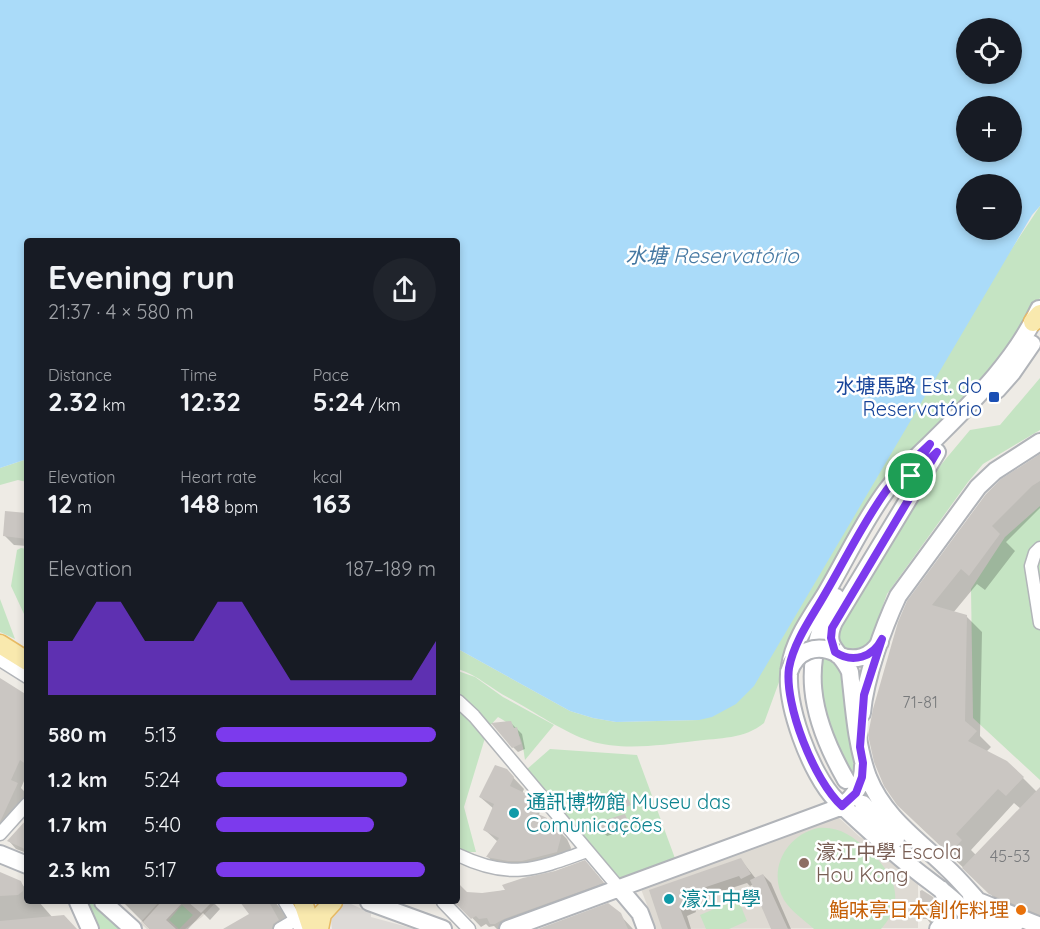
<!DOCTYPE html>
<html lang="en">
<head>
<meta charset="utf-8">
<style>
  :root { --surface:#171b24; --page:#20242c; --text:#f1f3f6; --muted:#9ea1a6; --accent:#7c3aed }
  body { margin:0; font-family:Quicksand,"Noto Sans SC",sans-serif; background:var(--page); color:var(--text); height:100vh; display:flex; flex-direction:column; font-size:22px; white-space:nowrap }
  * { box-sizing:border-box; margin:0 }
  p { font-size:20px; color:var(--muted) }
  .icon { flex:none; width:33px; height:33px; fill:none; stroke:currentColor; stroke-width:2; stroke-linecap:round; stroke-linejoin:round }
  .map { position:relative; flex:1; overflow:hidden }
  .sheet { position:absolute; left:24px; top:238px; width:436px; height:666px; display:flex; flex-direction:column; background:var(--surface); border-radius:6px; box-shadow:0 3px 9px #0003 }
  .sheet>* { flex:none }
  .tools { position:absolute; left:956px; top:18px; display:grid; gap:12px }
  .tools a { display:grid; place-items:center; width:66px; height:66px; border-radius:50%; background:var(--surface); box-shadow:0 3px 9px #0003; font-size:30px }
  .pin { position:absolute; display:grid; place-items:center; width:51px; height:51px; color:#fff; margin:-26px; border:3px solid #fff; border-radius:50%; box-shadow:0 2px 6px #0007 }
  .round { display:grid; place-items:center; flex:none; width:63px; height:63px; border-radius:32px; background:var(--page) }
  .headline { display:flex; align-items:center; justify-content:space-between; height:102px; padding:0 24px }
  h1 { font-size:33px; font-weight:800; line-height:45px }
  .stats { display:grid; grid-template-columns:repeat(3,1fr); gap:9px; height:102px; padding:6px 24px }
  .stats div { display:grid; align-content:center }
  .stats b { font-size:26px; font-weight:800 }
  .stats small { font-size:16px; font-weight:400 }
  .stats p { font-size:16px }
  .chart { height:168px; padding:12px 24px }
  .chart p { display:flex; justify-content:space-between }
  .chart svg { width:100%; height:108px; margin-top:6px; fill:var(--accent); opacity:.7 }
  ul { padding:0 24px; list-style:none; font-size:20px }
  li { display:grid; grid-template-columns:96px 72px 1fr; align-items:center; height:45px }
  li i { height:15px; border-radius:8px; background:var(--accent) }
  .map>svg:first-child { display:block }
  .industrial { fill:#dddad7 }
  .education { fill:#dedad3 }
  .green { fill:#c5e4c3 }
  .water { fill:#aadbf9; fill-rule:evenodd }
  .shadow { fill:#0003; fill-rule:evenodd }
  .building { fill:#cac6c2 }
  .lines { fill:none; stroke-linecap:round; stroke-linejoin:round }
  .street-casing { stroke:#b2b5b9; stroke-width:15 }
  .secondary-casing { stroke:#b1b4b9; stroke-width:20 }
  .primary-casing { stroke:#e8bb64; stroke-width:21 }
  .street { stroke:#fff; stroke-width:12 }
  .secondary { stroke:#fff; stroke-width:16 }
  .primary { stroke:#f9e9ae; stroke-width:18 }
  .secondary-bridge-casing { stroke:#b1b4b9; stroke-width:20; stroke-linecap:butt }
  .secondary-bridge { stroke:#fff; stroke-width:16 }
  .route-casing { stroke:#fff; stroke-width:12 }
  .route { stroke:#7c3aed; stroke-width:8 }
  .transit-dot { fill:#1a4fb4; stroke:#fff; stroke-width:2 }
  .culture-dot { fill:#0f9aa8; stroke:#fff; stroke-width:2 }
  .education-dot { fill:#8d6e63; stroke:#fff; stroke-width:2 }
  .food-dot { fill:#e8710a; stroke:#fff; stroke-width:2 }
  .labels { text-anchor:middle; stroke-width:5; stroke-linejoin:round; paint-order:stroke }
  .number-label { font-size:16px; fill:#787a7c }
  .transit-label { font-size:20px; fill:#164399; stroke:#fff; text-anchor:end }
  .culture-label { font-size:20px; fill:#0d838f; stroke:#fff; text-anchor:start }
  .education-label { font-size:20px; fill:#785e54; stroke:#fff; text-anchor:start }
  .food-label { font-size:20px; fill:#c56008; stroke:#fff; text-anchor:end }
  .water-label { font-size:21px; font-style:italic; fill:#4578a2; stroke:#fff }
</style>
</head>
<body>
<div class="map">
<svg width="1040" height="929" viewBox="0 0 1040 929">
  <rect width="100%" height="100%" fill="#eeebe5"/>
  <path class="industrial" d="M343,904H351L371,913V917L415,929H332L330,913L336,907Z"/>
  <path class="education" d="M837,816L860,837L875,844L918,881V928L656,929L641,889Z
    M159,902H216L202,917L185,929H147L140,923Z"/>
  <path class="green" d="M1040,206V298L1008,348L960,405L908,456L790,652L764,723C745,739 719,738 695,741C661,745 623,751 590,741C565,733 533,711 509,698C490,688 479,676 458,669V649L570,711L593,718L616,722L699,720Z
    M1040,378V430L983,464L968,482L887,594L868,647L852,653L838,644L837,627L929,479L970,430L1000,425Z
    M27,459V482L18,480L0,485V468Z
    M1040,506V780L973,718L971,589L1005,537Z
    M21,548L27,549V616L24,614L11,586L17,550Z
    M0,599L15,639L0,632Z
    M821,652L842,664L854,757L853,776L828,726L821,703Z
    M458,671L475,677L503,697L554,725L525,760C522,736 519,729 498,717L488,728L464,807L476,852H458Z
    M550,749L637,755L676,861L618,882L526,770Z
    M818,828C839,826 852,836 867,849C893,872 908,899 881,929H814C804,920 791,911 784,900C767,870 786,835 818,828Z
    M738,899L747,921L729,929H706L700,915Z
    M83,902H90L124,929H97Z
    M182,905L193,915L179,929L169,920Z"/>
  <path class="water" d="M0,0H1040V206L1032,215L754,686L736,704L712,717L699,720L616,722L593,718L570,711L458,649V242H27V459L0,468ZM966,28H1011V74H966ZM966,106H1011V152H966ZM966,184H1011V230H966Z"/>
  <path class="shadow" d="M1040,456V508L1006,542L1015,551L985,590L977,584L953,613L967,617L982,632L980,736L991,747L986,752L1023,778L1037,792L1040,789V921L1004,907L915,821L900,622ZM1014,803L1021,809L976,855L971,850Z
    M27,515V546L14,545L5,536Z
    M0,680L27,696V774L21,788L27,794L23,804L0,838Z
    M510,722L522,734L525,749L518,752L513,747Z
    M507,771L524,789L522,794L530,798L541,808L539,815L547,819L567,839L571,848L567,862L499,867L488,857L498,842L485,830L494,809L480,797Z
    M624,815L632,828L607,836L603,832Z
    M27,821V853L16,849L9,841Z
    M741,860L756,879L763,875L771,883L791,929H773L754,884L750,886L747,883L692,901L696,912L687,916L691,929H664L650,891Z
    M594,871L611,892L510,929H497L494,926L489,927L486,924L481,927L459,904L452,902H458V886L466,893L482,895Z
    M0,874L20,882L27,890V902H39L53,918L76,929H0Z
    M932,898L940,909L937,923H930L922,912Z
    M123,902H213L220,909L210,920L203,913L188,929H150Z
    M242,902H275L297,929H226L252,914Z
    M620,915L633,929H543Z"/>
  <path class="building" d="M1040,454V481L1032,486L992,526L1000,534L969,576L961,569L932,605L967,615L965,721L977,731L968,741L1007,761L1024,777L1006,796L998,789L956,834L962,840L949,854L897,805L884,786L874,762L868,735L873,709L898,622L907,601L986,494L1001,479Z
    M5,511L27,513V539L3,536Z
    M0,678L27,695V765L20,760L11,780L18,783L0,822Z
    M511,721L514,728L517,727L521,744L512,748L491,723Z
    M495,765L507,769L514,777L510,786L531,796L527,809L547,818V821L557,827L561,837L557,852L522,861H508L486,857L499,838L483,830L494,804L479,797Z
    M1040,787V915L989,894L962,868Z
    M626,794L631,805L622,809L617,798Z
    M625,814L629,824L602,833L598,822Z
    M27,819V850L7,841Z
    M741,858L751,874L741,879L739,876L685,894L689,904L680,908L688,929H662L649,890Z
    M585,860L604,883L504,919L495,924H490L487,918L479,919L476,916L471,919L454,902H458V883L467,892L482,893L505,890L502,885L523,878L555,871Z
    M0,872L21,881L23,886V891L18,895L0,896Z
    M763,874L788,929H771L750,880Z
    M922,890L933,897L936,902V912L933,919H923V913H921L920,891Z
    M161,902H183L166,920L176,929H150L143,922Z
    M188,902H212L201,913Z
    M240,902H269L279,920L273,924L272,929H223L249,914Z
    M608,903L621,913L628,929H538Z
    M64,915L77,929H0V921Z"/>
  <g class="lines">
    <g class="street-casing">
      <path id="street" d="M1040,548L1035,553L1031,566L1040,623
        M0,660L27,677
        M458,701L474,716L619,888
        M0,834L27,804
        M458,855C510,880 535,870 587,851
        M285,902L301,929
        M443,902L469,929
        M280,929L297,919"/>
    </g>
    <g class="secondary-casing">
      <path id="secondary" d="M997,390L1012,373L1032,344
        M930,444C914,459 899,474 886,491C863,522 846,559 826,593C812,616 794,639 790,666C783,701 811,775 836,800C861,823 886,847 913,868C936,887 962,901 976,929
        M937,452L834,622C822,649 842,651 850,672C854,707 856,744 868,777C884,817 917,839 946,867C958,878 968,890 978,901
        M925,453L930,444C970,404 1014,363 1039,309
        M836,597C798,662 810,717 846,780
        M838,655C854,662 871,658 880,642
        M862,713C865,678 883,628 898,596L978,487L995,471L1040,442
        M863,804L882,826L896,839
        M0,854L27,865
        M619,888L640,913L646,929
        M971,896L978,901L1040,926
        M78,902L90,929
        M103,902L133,929
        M369,902L443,929
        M508,929L840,807C855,797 863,784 863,766
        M938,929C949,917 950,903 941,889
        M947,929L986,921L1017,922"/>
    </g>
    <g class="primary-casing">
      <path id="primary" d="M1033,322L1040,314
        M0,644L27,661
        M303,902L312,929
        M319,929L322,914L333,902"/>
    </g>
    <use href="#street" class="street"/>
    <use href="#secondary" class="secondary"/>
    <use href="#primary" class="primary"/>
    <g class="secondary-bridge-casing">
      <path id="secondary-bridge" d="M789,672C796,651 816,643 836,653"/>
    </g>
    <use href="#secondary-bridge" class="secondary-bridge"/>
  </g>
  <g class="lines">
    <g class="route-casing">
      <path id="route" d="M930,444L911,476L937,452L832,628L831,638L835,652C853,664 873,657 882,639L864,695L860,747L863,763L862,777L856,793L842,806C814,781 784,704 789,668C794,641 812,617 825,594C845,560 863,523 886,491C899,474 914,459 930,444Z"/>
    </g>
    <use href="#route" class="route"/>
  </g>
  <rect class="transit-dot" x="988" y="391" width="12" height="12" rx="3"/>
  <g class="culture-dot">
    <circle cx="514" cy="813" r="6"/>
    <circle cx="669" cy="899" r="6"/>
  </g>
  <circle class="education-dot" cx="804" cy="863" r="6"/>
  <circle class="food-dot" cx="1021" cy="910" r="6"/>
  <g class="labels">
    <g class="number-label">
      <text x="920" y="708">71-81</text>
      <text x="1010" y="862">45-53</text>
    </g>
    <g class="transit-label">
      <text x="982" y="393">水塘馬路 Est. do<tspan x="982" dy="23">Reservatório</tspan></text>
    </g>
    <g class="culture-label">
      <text x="526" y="809">通訊博物館 Museu das<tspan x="526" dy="23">Comunicações</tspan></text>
      <text x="681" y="906">濠江中學</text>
    </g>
    <g class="education-label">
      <text x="816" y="859">濠江中學 Escola<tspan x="816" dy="23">Hou Kong</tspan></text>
    </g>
    <g class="food-label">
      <text x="1009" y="917">鮨味亭日本創作料理</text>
    </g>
    <g class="water-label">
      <text x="712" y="263">水塘 Reservatório</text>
    </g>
  </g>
</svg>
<div class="tools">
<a><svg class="icon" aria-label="locate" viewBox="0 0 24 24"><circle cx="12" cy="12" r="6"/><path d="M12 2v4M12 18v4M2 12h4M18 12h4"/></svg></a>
<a>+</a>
<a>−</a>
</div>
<div class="pin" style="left:911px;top:476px;background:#1e9e55"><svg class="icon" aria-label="arrive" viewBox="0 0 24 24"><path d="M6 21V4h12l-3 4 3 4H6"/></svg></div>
<section class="sheet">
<div class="headline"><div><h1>Evening run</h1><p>21:37 · 4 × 580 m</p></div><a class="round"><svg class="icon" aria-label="share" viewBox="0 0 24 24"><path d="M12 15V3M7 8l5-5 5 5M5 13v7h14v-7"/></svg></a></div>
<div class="stats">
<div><p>Distance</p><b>2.32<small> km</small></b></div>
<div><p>Time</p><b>12:32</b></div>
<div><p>Pace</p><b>5:24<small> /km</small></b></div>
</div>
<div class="stats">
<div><p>Elevation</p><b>12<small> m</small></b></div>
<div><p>Heart rate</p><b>148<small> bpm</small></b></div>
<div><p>kcal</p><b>163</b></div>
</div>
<div class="chart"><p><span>Elevation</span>187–189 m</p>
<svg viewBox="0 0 160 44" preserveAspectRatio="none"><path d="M0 44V22L10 22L20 6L30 6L40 22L50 22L60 22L70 6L80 6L90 22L100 38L110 38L120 38L130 38L140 38L150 38L160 22V44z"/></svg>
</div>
<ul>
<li><b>580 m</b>5:13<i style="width:100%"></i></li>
<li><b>1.2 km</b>5:24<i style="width:87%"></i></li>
<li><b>1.7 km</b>5:40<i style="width:72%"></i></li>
<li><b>2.3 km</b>5:17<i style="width:95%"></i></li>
</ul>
</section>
</div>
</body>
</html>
